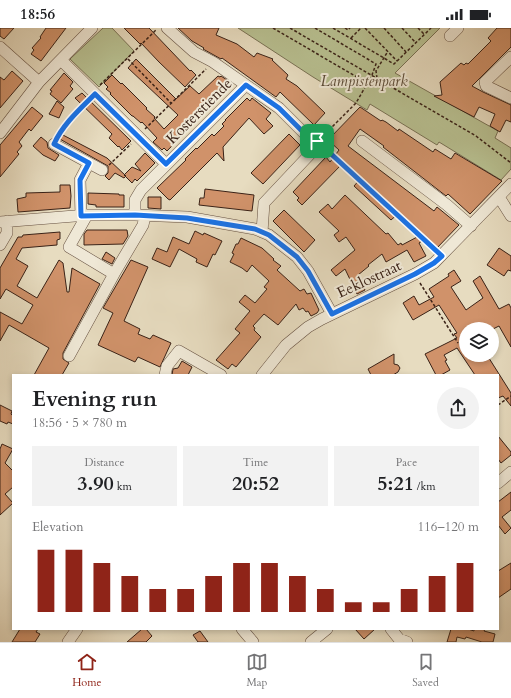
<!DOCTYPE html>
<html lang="en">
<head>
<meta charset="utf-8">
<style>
  :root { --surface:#fff; --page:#f2f2f2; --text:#202124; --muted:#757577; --line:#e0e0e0; --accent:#8f2418 }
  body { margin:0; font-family:Cardo,serif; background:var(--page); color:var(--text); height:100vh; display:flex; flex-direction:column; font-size:15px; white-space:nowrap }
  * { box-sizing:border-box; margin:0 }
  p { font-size:13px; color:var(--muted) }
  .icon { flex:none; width:22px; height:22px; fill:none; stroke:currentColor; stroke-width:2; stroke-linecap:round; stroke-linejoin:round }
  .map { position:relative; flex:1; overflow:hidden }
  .drawer { position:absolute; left:12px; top:346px; width:487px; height:256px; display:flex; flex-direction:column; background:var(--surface); border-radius:0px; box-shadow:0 2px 6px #0003 }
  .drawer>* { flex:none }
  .controls { position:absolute; left:459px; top:294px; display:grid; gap:8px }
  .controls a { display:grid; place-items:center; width:40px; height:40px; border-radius:50%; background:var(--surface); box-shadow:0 2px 6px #0003; font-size:20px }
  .pin { position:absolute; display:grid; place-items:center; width:34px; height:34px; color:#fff; margin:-17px; border-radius:8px; box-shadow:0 2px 6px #0006 }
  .round { display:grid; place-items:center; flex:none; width:42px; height:42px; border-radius:21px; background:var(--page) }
  .head { display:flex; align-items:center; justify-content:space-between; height:68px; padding:0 20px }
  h1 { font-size:22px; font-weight:700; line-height:30px }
  .stats { display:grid; grid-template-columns:repeat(3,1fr); gap:6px; height:68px; padding:4px 20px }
  .stats div { display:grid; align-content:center; border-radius:0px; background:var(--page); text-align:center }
  .stats b { font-size:20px; font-weight:700 }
  .stats small { font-size:11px; font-weight:400 }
  .stats p { font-size:11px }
  .chart { height:112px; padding:8px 20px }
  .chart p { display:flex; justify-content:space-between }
  .chart svg { width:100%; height:72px; margin-top:4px; stroke:var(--accent); stroke-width:6 }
  .status { display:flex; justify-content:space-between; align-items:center; height:28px; padding:0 20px; background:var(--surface); direction:ltr }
  .status svg { height:11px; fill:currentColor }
  .menu { display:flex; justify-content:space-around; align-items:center; height:56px; border-top:1px solid var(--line); background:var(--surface); font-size:11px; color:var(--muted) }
  .menu a { display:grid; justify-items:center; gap:2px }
  .menu .selected { color:var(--accent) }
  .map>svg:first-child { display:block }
  .green { fill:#b8c091; stroke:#797154 }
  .building { fill:#d0926a; stroke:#3a2217 }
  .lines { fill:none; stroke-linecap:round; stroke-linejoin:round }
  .minor-casing { stroke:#655041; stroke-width:12 }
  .path { stroke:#3a2217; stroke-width:1.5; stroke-dasharray:3 2; stroke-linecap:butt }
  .minor { stroke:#efe8d6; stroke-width:11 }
  .route-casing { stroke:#fff; stroke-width:8 }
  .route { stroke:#1a73e8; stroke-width:5 }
  .labels { text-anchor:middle; stroke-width:4; stroke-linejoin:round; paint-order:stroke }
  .park-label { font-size:15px; font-style:italic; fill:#5a4a36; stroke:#efe8d6 }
  .street-label { font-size:15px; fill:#3a2217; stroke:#efe8d6 }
</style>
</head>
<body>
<div class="status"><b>18:56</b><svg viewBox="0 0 49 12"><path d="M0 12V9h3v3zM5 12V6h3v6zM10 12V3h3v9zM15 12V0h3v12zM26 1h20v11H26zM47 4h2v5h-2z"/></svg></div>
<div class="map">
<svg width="511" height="614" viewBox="0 0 511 614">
  <rect width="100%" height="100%" fill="#e7dcc0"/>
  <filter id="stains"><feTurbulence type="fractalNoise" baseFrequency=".005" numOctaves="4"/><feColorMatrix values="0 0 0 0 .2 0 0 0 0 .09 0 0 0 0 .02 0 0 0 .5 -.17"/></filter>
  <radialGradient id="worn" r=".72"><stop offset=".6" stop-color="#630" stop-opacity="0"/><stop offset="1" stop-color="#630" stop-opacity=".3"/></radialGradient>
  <path class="green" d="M103,0H112L134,23L99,59L70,31Z
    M238,0H440L395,45L498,103L495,110L511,120V141L501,152L439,114L437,117L370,76L367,82L313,49Z"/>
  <path class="building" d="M0,0H14L4,11L0,8Z
    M46,0H66L41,33L31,26L34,22L32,20L41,10L40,9Z
    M124,0H149L190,43L191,42L196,47L185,59L159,34L141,15L140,16Z
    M178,0H219L216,7L237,16L254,29L257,25L273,31L272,32L288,47L286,51L297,58L325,85L314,97L280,64L276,69L222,30L221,31L203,21L204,20L192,13Z
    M497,0H511V19L472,58L483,64L511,77V94L506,92L500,104L490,98L495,86L479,79L474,89L434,68L442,67L440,54L461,35L464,37L466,35L468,36L491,13L488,10Z
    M136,31L176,71L190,58L199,66L218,48L220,49L221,48L230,54L227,57L230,60L219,71L218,70L167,123L164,120L162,122L153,114L157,110L142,94L141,95L133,88H132L110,66L111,65L106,61L108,59L104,55L112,47L121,56L122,55L147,80L146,81L155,89L154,90L164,101L178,87L128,40Z
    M12,43L23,53L0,80V49L4,52Z
    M64,45L73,54L70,58L73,61L61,75L50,66L52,63L50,62Z
    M82,65L131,113L122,122L119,118L118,119L109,110L112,106L75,70Z
    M247,70L250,73L252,70L271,85L266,91L273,98L264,106L249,90L223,119L224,133L217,125L170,172L168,171L157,160L186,132L185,131L196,120L197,121L212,106L214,108L224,98L222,96L226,92H225Z
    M57,73L64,79L59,90L49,86Z
    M32,79L43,88L31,103L29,101L19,114L22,118L17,124L19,126L0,149V117Z
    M360,79L381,93L382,92L386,94L398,103L399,101L433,124L435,121L451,131L455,125L502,153L470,186L448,166L446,168L383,119L384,118L360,101L348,118L434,183L437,179L459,197L436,221L399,185L391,192L354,158L361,150L342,136L302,177L297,172L299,170L293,164L326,129L330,134L339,122L328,112Z
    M61,106L107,130L126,148L124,150L115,145L109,152L105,148L108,145V138L58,110Z
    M289,106L300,117L263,156L251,145Z
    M41,109L47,114L48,120L59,127L55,133L43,127L33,118Z
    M145,125L155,135L137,153L135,151L132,155L124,147L132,139L141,143L135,136Z
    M60,157H70L71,168L70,180L18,184L17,171L26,169V165L60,164Z
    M205,161L254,167L252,183L199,177L200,170H204Z
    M88,165L119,166V167H124V179H96V177L88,176Z
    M345,167L386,206L388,205L398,217L401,215L402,217L419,208L422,213L419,215L426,228L414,234L407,222L386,234L382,226L368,237L369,238L358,247L365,262L357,266L345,241L336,248L331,242L355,222L346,209L339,214L334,207L339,203L319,184L328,176L332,181Z
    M148,169H161V181L148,180Z
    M284,182L315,212L304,224L273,193Z
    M87,202H127L128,208L123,216L84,217V206Z
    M195,203L203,207L204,205L222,213L215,227L213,226L207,239L196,234L197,231L179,221L170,239L152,231L157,220L167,224L173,209L189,216Z
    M60,204V211L57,212V217L22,220L16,231L28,238L17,258L37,270L59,232L63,235L67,264H69L72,240L100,256L63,325V331L69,335L62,347H34L49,320L9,297L0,313V284L22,296L33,277L6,261L0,271V240L18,209H22L23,207Z
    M241,210L262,220L274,231L273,232L281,238L277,242L300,263L304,261L307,266L311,265L319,282L317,285L311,288L308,283L306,284L303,280L299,282L296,276L278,297L264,286L253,298L255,300L254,302L261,309L236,339L232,336L228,341L216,332L240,305L235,301L250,283L239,274L245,267L255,275L267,261L264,259L269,253L252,237L247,244L242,240L230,234L234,226L232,225L236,216H238Z
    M499,220L511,228V243L508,242L504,248L487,237Z
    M106,224L115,230L112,236L102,231Z
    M131,232L148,239L124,293L140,301L138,306L150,311L153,307L171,315L160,339L138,329L135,334L98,317L113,285L103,280Z
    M454,242L461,253L451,259L466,282L483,270L473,253L480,248L499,281L509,276L511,280V319L499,298L493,301H466V327H477L479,331L487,327L511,365V378L503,368L498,370V347H475L457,320L444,327L447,332L445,333L450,342L441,347H436L425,326L457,310L454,306L457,305L439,277L413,292L403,275L414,268L419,277L434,269L429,261L449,248L448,246Z
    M394,326V336L398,337L400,340L398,344L393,347H371L368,341Z
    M182,333L192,339L188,347H172L173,341L178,340Z
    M0,377L12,383L11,386L13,388V396L8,394L7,396L0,393Z
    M498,408L511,424V427L501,435L498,431Z
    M2,416L13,421L5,435L13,443V459L5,466L13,475L0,487V421Z
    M511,464V482L502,489L511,500L505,506L498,497V474Z
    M511,535V561L498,570V543Z
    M20,601H38L36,604L40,606L35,614H12Z
    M142,601H146L152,608L146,614H127Z
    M355,601H375L364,611Z
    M451,601H468L474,603V601H485L484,603L495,606L493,614H482L466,609L465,611L457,609L456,614H447Z
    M200,603L208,614H198L193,607Z"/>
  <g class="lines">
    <g class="minor-casing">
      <path id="minor" d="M167,0L194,24L213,34L279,80L311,112L312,124L264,175L262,204
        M450,8L458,0
        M0,19L39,54
        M511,29L485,54L486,58L511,70
        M61,32L166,136
        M0,105L39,54L92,0
        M362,113L447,177L471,198
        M54,116L89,135L80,152L81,188
        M89,135L102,142
        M499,169L511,188
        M87,187L69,219L114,246L143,197L145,188
        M135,187V172L141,162L246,57
        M0,194L87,187H135L187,189L255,201L269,207L297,229L308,243L332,286
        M0,217L7,205V193
        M69,328L114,246
        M165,347L167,338L179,323L221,347
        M262,347L286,317L308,299L322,291L415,246L434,235L511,156
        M498,455L511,444
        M242,601L253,614
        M391,601L399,611L407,614
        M68,614L77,601
        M311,614L327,601"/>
    </g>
    <path class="path" d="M273,0L367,55
      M290,0L476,108L511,135
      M315,0L376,36L372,47L356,75L320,111
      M333,0L394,36L431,0
      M345,0L348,2L350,0
      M365,0L397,33
      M384,0L406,24
      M402,0L416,15
      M418,0L424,6
      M351,10L361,0
      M128,31L171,75
      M377,50L376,43L388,23
      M100,57L157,1
      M145,101L206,41
      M58,108L76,85L88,73
      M321,117L435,221
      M109,137L131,116
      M420,255L458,315
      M498,377L511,368"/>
    <use href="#minor" class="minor"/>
  </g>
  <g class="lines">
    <g class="route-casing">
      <path id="route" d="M246,57L279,80L311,112L312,115L317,113L442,228L434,235L415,246L332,286L308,243L297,229L269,207L255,201L187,190L135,187L81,188L80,152L89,135L54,116C63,96 80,81 95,66L166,136Z"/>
    </g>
    <use href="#route" class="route"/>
  </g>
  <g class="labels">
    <g class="park-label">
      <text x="364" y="58">Lampistenpark</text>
    </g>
    <g class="street-label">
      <text transform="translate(199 83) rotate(-45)" y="5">Kosterstiende</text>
      <text transform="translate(369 251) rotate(-25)" y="5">Eeklostraat</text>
    </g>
  </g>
  <rect width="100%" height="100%" filter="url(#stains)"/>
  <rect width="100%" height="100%" fill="url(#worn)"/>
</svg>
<div class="controls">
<a><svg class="icon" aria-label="layers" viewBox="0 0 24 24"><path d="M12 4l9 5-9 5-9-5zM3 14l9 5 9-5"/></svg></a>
</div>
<div class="pin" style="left:317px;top:113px;background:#1e9e55"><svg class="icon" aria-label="arrive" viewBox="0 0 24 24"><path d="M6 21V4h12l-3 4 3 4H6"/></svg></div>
<section class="drawer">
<div class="head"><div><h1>Evening run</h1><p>18:56 · 5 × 780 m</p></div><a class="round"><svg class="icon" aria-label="share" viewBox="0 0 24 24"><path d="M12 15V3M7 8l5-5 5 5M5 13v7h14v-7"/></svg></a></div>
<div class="stats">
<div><p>Distance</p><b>3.90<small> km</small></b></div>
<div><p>Time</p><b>20:52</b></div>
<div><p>Pace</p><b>5:21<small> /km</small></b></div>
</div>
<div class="chart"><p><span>Elevation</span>116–120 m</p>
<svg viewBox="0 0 160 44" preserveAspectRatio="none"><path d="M5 44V6M15 44V6M25 44V14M35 44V22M45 44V30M55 44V30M65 44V22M75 44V14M85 44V14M95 44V22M105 44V30M115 44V38M125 44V38M135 44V30M145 44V22M155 44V14"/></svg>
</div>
</section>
</div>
<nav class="menu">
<a class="selected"><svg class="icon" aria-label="home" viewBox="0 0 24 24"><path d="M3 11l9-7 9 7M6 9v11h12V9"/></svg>Home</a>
<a><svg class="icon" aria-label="map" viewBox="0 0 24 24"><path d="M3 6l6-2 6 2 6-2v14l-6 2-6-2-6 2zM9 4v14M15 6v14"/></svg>Map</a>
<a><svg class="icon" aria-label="saved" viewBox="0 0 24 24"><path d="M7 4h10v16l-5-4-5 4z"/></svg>Saved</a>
</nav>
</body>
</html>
